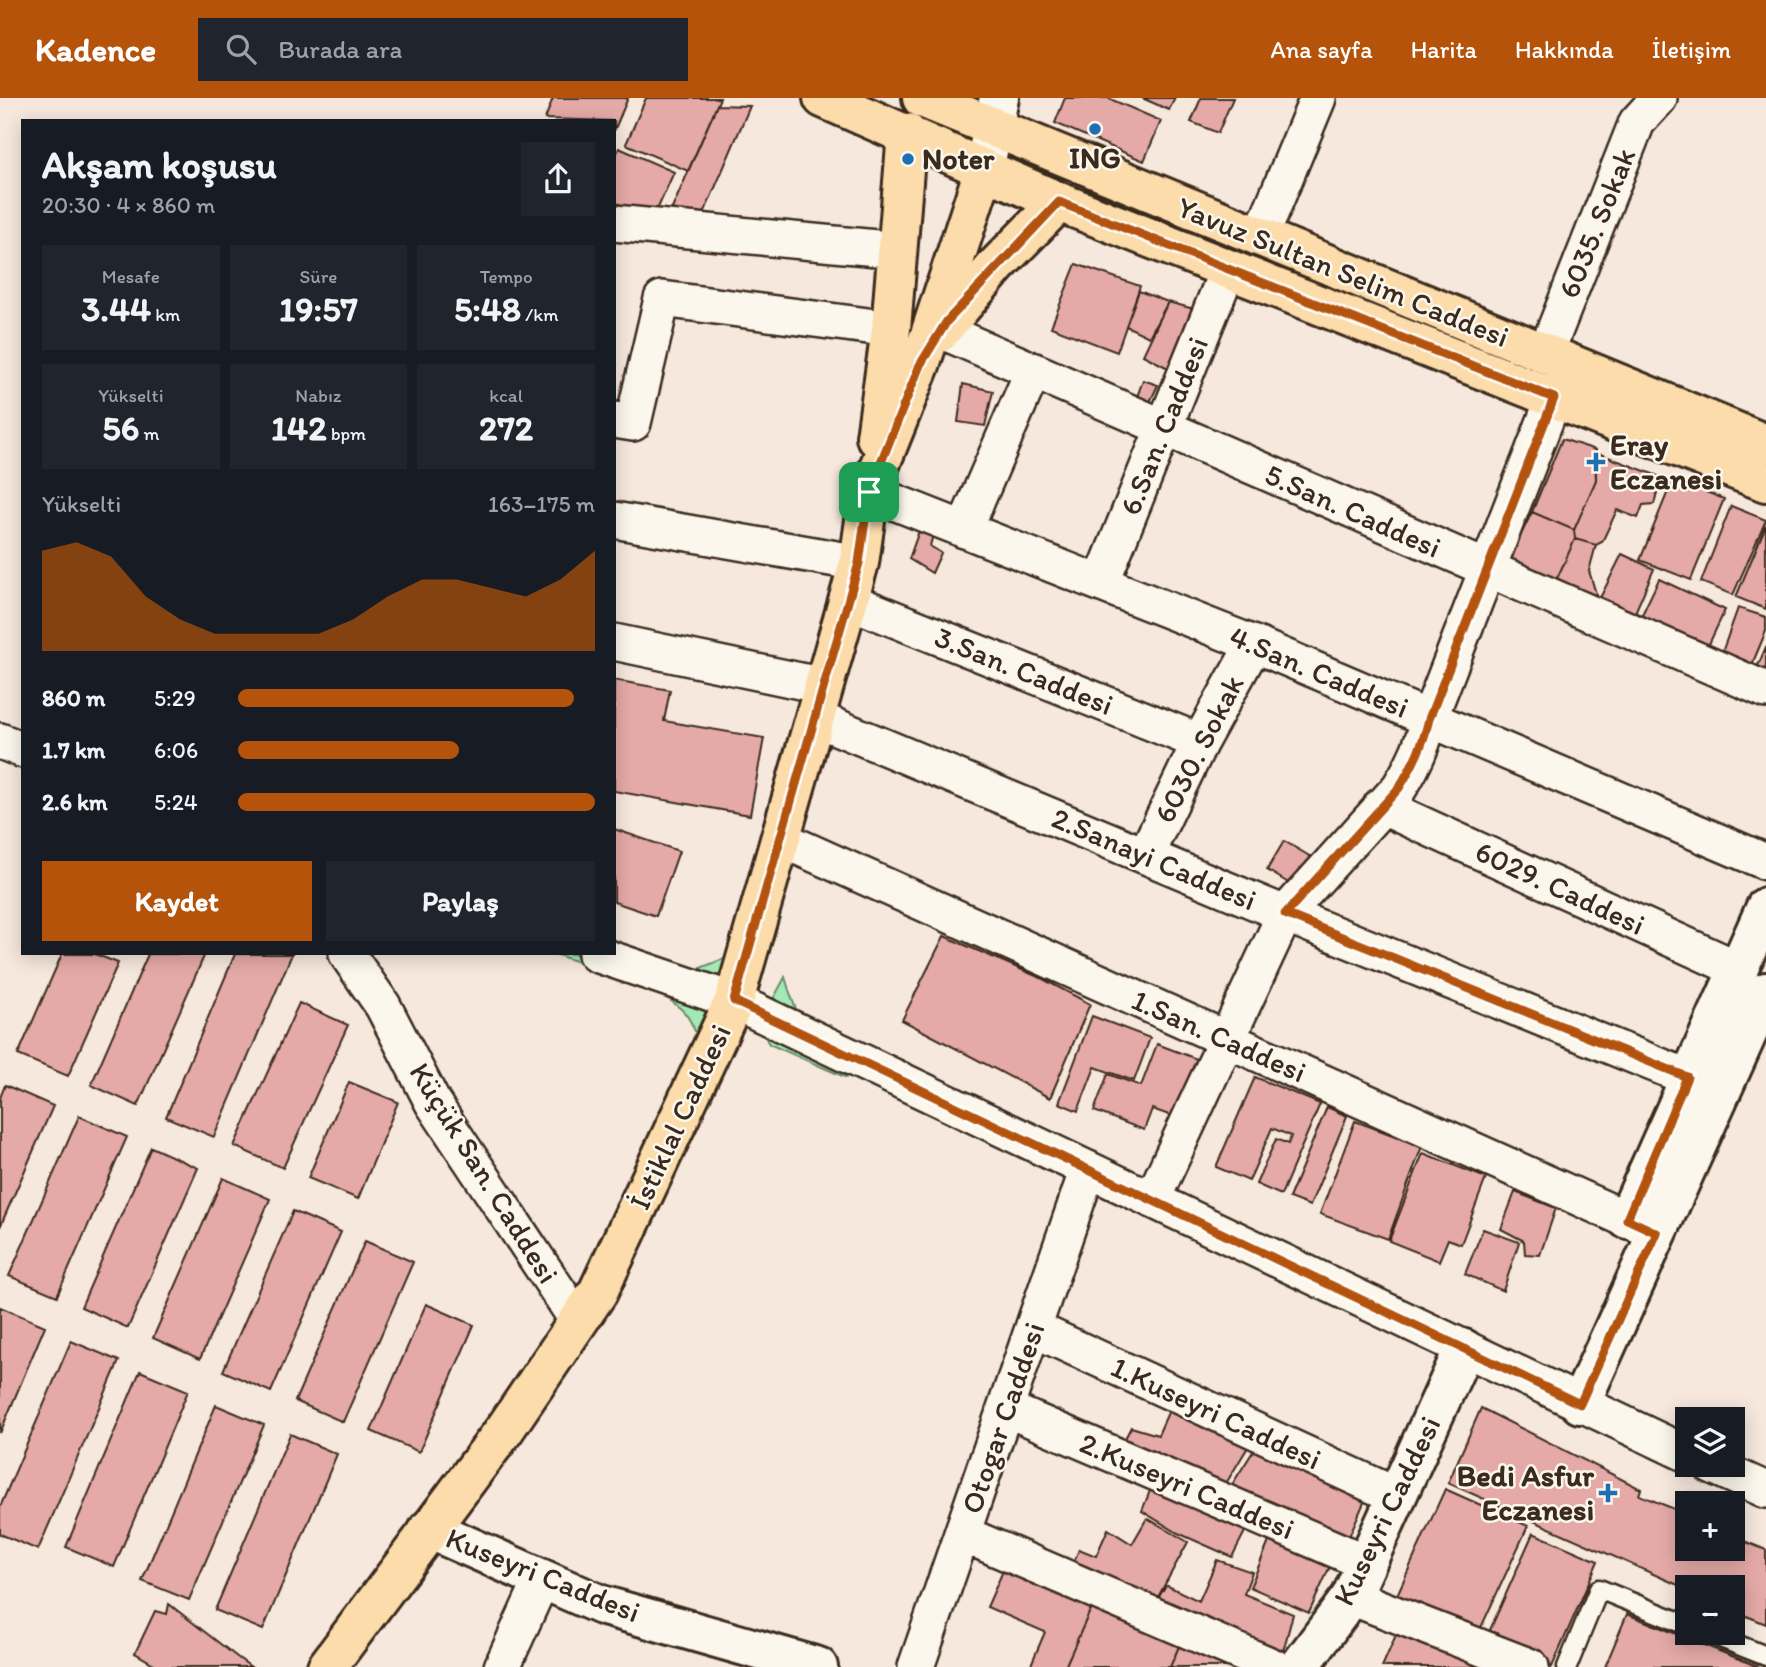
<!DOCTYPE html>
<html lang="tr">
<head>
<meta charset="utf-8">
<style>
  :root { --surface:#171b24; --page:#20242c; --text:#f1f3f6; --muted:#9ea1a6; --accent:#b45309 }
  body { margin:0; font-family:Itim,sans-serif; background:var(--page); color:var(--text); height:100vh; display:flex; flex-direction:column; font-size:26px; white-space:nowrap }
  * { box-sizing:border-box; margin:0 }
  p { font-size:23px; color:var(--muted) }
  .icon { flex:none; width:38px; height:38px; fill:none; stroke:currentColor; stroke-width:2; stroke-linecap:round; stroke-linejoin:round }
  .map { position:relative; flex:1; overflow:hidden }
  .sheet { position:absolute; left:21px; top:21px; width:595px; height:836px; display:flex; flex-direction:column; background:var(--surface); border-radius:0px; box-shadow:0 4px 18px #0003 }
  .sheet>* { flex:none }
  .tools { position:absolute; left:1675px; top:1309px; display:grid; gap:14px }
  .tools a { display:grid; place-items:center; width:70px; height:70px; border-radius:0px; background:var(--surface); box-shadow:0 4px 18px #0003; font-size:35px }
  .pin { position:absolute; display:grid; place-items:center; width:60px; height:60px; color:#fff; margin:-30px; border-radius:14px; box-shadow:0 4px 10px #0006 }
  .round { display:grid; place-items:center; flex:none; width:74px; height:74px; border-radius:0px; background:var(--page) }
  .summary { display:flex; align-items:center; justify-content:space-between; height:119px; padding:0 21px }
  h1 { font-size:38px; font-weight:700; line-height:52px }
  .figures { display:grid; grid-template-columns:repeat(3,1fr); gap:10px; height:119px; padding:7px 21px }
  .figures div { display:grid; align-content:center; border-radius:0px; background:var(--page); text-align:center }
  .figures b { font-size:35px; font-weight:700 }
  .figures small { font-size:19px; font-weight:400 }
  .figures p { font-size:19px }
  .chart { height:196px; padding:14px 21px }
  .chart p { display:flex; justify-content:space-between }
  .chart svg { width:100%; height:126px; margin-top:7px; fill:var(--accent); opacity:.7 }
  .cta { display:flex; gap:14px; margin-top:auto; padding:14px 21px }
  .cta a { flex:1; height:80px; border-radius:0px; background:var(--accent); color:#fff; font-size:28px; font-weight:700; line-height:80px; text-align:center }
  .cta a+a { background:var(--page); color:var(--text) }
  ul { padding:0 21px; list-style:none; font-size:23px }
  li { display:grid; grid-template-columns:112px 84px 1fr; align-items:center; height:52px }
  li i { height:18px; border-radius:9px; background:var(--accent) }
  header { display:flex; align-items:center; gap:42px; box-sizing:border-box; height:98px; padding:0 35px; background:var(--accent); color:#fff }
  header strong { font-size:33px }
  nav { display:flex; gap:38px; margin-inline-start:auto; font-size:24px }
  .search { width:490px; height:63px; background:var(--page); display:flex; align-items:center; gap:18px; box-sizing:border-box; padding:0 24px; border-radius:0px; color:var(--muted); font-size:26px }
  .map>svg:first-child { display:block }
  .green { fill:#a2e9b6; stroke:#6e8a6a; stroke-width:2 }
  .building { fill:#e5aaa7; stroke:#3b2a1e; stroke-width:2 }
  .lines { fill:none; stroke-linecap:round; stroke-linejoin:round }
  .service-casing { stroke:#3b2a1e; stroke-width:23 }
  .minor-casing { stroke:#3b2a1e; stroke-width:40 }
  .tertiary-casing { stroke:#3b2a1e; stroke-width:44 }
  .primary-casing { stroke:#3b2a1e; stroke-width:44 }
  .service { stroke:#fbf7ec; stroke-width:18 }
  .minor { stroke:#fbf7ec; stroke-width:35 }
  .tertiary { stroke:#fbf7ec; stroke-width:38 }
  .primary { stroke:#fcdcab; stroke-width:38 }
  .route-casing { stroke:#fff; stroke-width:14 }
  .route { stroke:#b45309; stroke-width:9 }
  .poi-dot { fill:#1f6fb2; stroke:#fbf7ec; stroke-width:2.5 }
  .labels { text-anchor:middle; stroke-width:5; stroke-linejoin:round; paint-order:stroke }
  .poi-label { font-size:30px; font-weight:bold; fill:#3b2a1e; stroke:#fbf7ec; text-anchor:start }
  .street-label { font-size:30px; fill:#3b2a1e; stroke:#fbf7ec }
</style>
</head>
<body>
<header>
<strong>Kadence</strong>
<div class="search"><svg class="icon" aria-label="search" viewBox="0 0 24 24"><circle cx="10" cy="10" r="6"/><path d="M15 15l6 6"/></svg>Burada ara</div>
<nav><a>Ana sayfa</a><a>Harita</a><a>Hakkında</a><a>İletişim</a></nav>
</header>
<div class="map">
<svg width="1766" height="1569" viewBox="0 0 1766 1569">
  <rect width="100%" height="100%" fill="#f7e8de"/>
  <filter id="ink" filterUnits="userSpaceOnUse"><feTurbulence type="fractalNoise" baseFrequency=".0143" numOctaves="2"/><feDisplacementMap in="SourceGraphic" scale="14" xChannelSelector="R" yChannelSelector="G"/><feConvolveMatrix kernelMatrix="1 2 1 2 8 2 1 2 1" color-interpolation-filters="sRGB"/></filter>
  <g filter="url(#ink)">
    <path class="green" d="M758,842L704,961C699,945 694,923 681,911C653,884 592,870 555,856H586L685,876L721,862Z
      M785,879C800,931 811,942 847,980L769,946C755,924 775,900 785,879Z"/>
    <path class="building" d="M553,0H628L614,33V23L545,21Z
      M646,0H720L688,73L626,46Z
      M1065,0H1108L1161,23L1144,63L1055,25Z
      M1142,0H1175L1169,12Z
      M1201,0H1233L1218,35L1191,24Z
      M717,7L750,8L697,132L668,120Z
      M619,50L674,74L653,121L614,104V61Z
      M1076,166L1140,188L1117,254L1051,229Z
      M1139,193L1168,204L1149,239L1126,228Z
      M1168,204L1194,211L1170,271L1143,257Z
      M1143,282L1158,287L1148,308L1137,299Z
      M963,286L993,293L985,328L958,324Z
      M1562,341L1596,352V382L1574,432L1532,414Z
      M1595,354L1661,379L1654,406L1643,407L1638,420L1617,412L1602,444L1596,447L1575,441L1574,432L1596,382Z
      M1673,381L1724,401L1691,482L1640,462Z
      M1731,408L1766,422L1733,497L1701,484Z
      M1532,414L1574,432L1575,441L1554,487L1507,465Z
      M1766,427V511L1736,499Z
      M920,430L934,433L930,448L941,455L932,475L909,461Z
      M1575,441L1596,447L1589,473L1598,502L1554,487Z
      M1622,456L1654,471L1630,526L1595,510Z
      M1659,481L1725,512L1703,559L1636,529Z
      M1738,510L1766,519V533L1751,569L1720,560Z
      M1766,549V577L1756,572Z
      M614,582L670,592L664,623L764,640L750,717L614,693Z
      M614,731L679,753L656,818L614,804Z
      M1284,743L1318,763L1300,792L1267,772Z
      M944,838L1043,881L1090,906L1050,1000L902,922Z
      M62,856H95L118,865L68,978L18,957Z
      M148,856H205L138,1008L91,987Z
      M235,856H292L214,1039L166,1019Z
      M299,905L348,927L283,1070L234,1048Z
      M1092,918L1150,940L1134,983L1095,969L1078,1013L1059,1005Z
      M1157,946L1197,961L1175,1019L1152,1011L1144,1032L1094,1013L1108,976L1141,988Z
      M1255,979L1320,1006L1281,1097L1256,1086L1276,1041L1288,1046L1291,1038L1272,1030L1249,1083L1216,1069Z
      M349,984L398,1004L358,1101L308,1080Z
      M5,987L53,1008L0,1129V1000Z
      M1327,1009L1347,1018L1310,1108L1289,1100Z
      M79,1018L127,1039L57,1198L9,1178Z
      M1355,1023L1422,1048L1388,1141L1320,1116Z
      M151,1049L198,1070L128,1230L81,1209Z
      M1423,1055L1486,1080L1461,1146L1448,1141L1439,1163L1389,1143Z
      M223,1080L270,1101L200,1261L153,1240Z
      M1515,1094L1556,1110L1540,1157L1525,1156L1524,1143L1501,1131Z
      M293,1113L341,1134L271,1294L223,1273Z
      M1483,1131L1519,1144L1503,1193L1465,1176Z
      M365,1143L413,1164L343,1324L295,1303Z
      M426,1206L474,1227L419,1354L371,1333Z
      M0,1209L45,1228L0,1335Z
      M71,1243L119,1263L38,1452L0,1436V1409Z
      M140,1273L188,1293L114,1469L66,1449Z
      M1174,1301L1254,1339L1219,1397L1120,1350L1131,1329L1158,1337Z
      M216,1307L264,1327L189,1502L142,1483Z
      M1481,1310L1641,1391L1639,1397L1687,1416V1451H1732V1438L1766,1452V1526L1732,1512V1489L1687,1491L1448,1385Z
      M290,1336L337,1356L263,1532L215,1512Z
      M1261,1341L1370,1391L1346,1445L1226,1396Z
      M1155,1380L1251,1422L1232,1459L1178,1435L1142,1413Z
      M1445,1391L1528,1428L1479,1534L1397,1497Z
      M1147,1420L1188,1444L1151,1512L1069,1477L1079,1451L1096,1458L1108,1431L1132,1446Z
      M1273,1434L1332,1464L1309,1515L1250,1489Z
      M1533,1435L1598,1463L1552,1569L1486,1541Z
      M1217,1462L1252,1474L1244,1496L1293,1516L1280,1565L1151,1512L1166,1487L1199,1503Z
      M1006,1466L1094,1504L1065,1569H1030L1045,1534L987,1509Z
      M1094,1504L1184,1537L1170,1569H1065Z
      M169,1506L237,1559L251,1569H159L135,1555L155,1513L167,1516Z
      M1627,1516L1759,1569H1605Z
      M1402,1523L1506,1569H1382Z
      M1184,1537L1250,1569H1170Z"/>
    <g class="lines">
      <g class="service-casing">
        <path id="service" d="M1708,1535L1766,1558
          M1567,1569L1599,1491L1687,1527"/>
      </g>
      <g class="minor-casing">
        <path id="minor" d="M614,125L898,152
          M1260,140L1318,0
          M940,232L1766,592
          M1545,257L1637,24L1659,0
          M614,322L633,325L662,201L891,231
          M869,394L1254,546L1766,764
          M614,422L859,465
          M964,432L1033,273
          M1101,485L1228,171
          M847,502L1200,644
          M614,544L824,588
          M815,620L1285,816L1687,979
          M0,643L23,652
          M1381,708L1740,872
          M781,741L1653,1133
          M1146,756L1200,644L1254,546
          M347,856L383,908L433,1005L578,1223
          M596,856L734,903L1687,1356
          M1152,1102L1285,816L1399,690C1414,667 1423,647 1429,621L1554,300
          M1034,1231L1397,1398
          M1007,1311L1367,1465
          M1711,1367L1766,1392
          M963,1436L1274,1569
          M1351,1499L1531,1569
          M502,1569L542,1481
          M916,1569L1088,1071"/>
      </g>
      <g class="tertiary-casing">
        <path id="tertiary" d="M984,72L999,0
          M1627,1121L1766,809
          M1580,1306L1766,894
          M429,1431L601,1507L818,1569
          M1299,1569L1351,1499L1464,1251"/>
      </g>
      <g class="primary-casing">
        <path id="primary" d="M823,0L1059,104L1766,384
          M922,0L1766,346
          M939,235L997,167L1059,104
          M876,339L891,231L907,35
          M327,1569L505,1331L598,1194L734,903L859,465L869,394L920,267L984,72"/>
      </g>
      <use href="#service" class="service"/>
      <use href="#minor" class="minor"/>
      <use href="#tertiary" class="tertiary"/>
      <use href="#primary" class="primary"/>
    </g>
  </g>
  <g class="lines" filter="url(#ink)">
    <g class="route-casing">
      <path id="route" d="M1059,104L1554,300L1429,621C1423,647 1413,667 1399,690L1285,816L1687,979L1627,1121L1657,1135L1580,1306L734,903L859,465L869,394L920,267L947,223Z"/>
    </g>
    <use href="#route" class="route"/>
  </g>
  <g class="poi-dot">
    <circle cx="1095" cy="31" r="7"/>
    <circle cx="908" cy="61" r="7"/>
    <path d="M1592.5 353.5h7v7h7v7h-7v7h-7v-7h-7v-7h7z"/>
    <path d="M1604.5 1384.5h7v7h7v7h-7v7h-7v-7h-7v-7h7z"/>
  </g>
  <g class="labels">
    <g class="poi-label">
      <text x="1095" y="70" text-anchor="middle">ING</text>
      <text x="922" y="71">Noter</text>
      <text x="1610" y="357">Eray<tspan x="1610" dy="34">Eczanesi</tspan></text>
      <text x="1594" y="1388" text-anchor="end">Bedi Asfur<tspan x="1594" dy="34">Eczanesi</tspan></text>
    </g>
    <g class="street-label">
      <text transform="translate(1597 125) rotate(-68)" y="10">6035. Sokak</text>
      <text transform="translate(1343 174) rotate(22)" y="10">Yavuz Sultan Selim Caddesi</text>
      <text transform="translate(1164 328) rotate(-68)" y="10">6.San. Caddesi</text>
      <text transform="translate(1353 413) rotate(24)" y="10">5.San. Caddesi</text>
      <text transform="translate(1024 573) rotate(22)" y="10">3.San. Caddesi</text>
      <text transform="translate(1319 574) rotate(23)" y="10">4.San. Caddesi</text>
      <text transform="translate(1199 651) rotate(-63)" y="10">6030. Sokak</text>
      <text transform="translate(1154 761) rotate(23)" y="10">2.Sanayi Caddesi</text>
      <text transform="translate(1560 790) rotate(25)" y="10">6029. Caddesi</text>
      <text transform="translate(1219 938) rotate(24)" y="10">1.San. Caddesi</text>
      <text transform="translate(680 1019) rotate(-65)" y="10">İstiklal Caddesi</text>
      <text transform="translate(484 1075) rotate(58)" y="10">Küçük San. Caddesi</text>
      <text transform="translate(1216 1315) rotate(25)" y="10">1.Kuseyri Caddesi</text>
      <text transform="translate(1003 1320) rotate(-71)" y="10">Otogar Caddesi</text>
      <text transform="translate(1187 1388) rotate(23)" y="10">2.Kuseyri Caddesi</text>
      <text transform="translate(1387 1413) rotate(-64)" y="10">Kuseyri Caddesi</text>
      <text transform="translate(543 1477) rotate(22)" y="10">Kuseyri Caddesi</text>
    </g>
  </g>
</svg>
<div class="tools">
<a><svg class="icon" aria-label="layers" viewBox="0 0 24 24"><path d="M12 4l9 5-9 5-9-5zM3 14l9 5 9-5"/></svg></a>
<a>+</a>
<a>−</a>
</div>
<div class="pin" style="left:869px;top:394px;background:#1e9e55"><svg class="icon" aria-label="arrive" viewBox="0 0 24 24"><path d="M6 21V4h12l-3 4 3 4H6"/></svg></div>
<section class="sheet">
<div class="summary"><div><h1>Akşam koşusu</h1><p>20:30 · 4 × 860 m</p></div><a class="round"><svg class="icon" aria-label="share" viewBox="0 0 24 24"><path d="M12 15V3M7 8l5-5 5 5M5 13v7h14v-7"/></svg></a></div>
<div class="figures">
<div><p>Mesafe</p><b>3.44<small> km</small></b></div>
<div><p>Süre</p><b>19:57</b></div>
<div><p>Tempo</p><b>5:48<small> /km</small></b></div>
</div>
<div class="figures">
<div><p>Yükselti</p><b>56<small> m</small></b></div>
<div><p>Nabız</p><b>142<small> bpm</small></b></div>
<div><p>kcal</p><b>272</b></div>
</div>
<div class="chart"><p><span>Yükselti</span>163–175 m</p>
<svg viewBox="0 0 160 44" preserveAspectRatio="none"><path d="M0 44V9L10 6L20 11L30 25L40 33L50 38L60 38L70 38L80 38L90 33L100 25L110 19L120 19L130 22L140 25L150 19L160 9V44z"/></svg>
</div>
<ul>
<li><b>860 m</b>5:29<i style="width:94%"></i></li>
<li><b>1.7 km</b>6:06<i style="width:62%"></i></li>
<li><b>2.6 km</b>5:24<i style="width:100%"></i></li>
</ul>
<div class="cta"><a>Kaydet</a><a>Paylaş</a></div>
</section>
</div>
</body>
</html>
